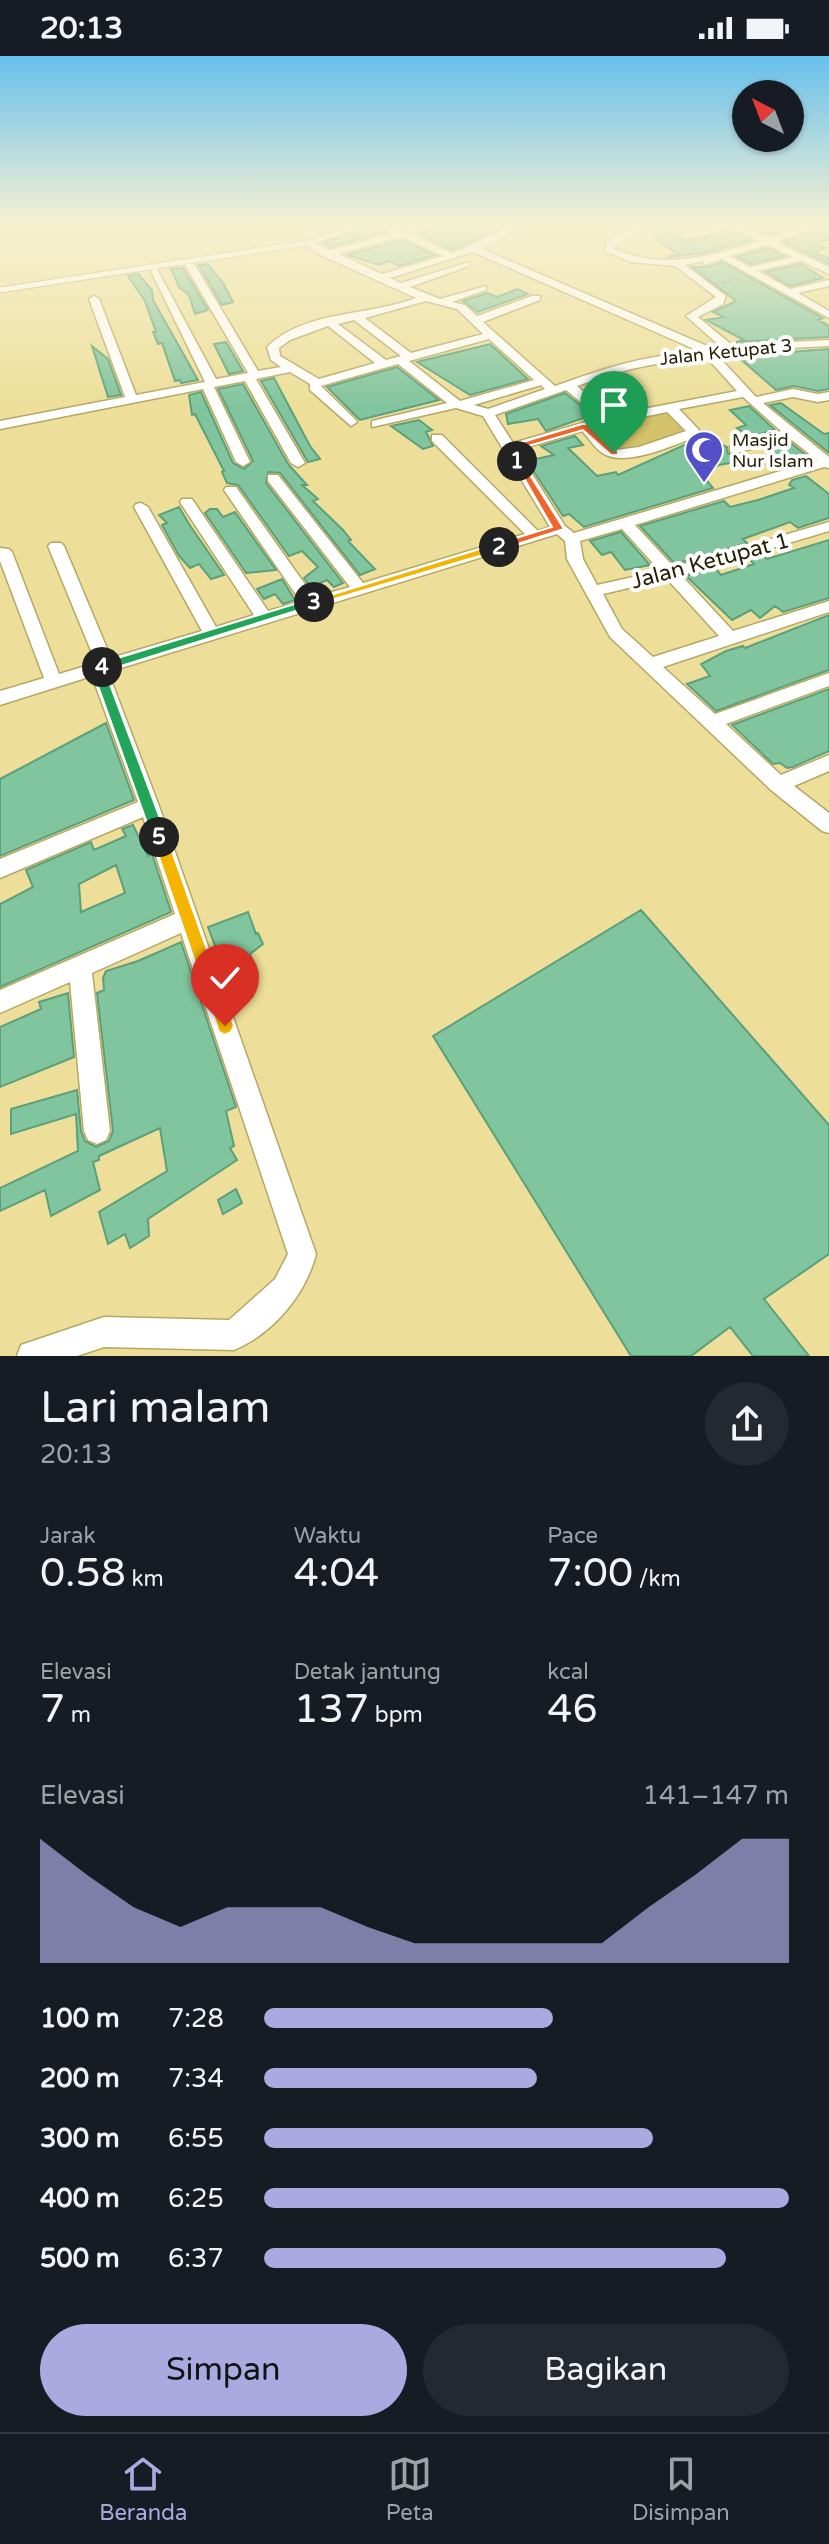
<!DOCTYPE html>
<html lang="id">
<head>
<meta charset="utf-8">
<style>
  :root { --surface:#171b24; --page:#242831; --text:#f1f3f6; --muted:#9ea1a6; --line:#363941; --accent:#aaaae1 }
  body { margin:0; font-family:"Varela Round",sans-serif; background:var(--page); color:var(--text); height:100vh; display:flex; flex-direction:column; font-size:30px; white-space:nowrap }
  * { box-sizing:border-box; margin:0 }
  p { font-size:26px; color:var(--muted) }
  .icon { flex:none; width:44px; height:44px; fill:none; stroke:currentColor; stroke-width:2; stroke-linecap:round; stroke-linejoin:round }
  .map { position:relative; height:1300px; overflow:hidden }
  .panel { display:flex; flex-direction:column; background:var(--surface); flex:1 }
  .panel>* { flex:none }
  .needle { width:52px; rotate:318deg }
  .controls { position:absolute; left:732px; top:24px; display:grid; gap:16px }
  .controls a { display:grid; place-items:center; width:72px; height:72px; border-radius:50%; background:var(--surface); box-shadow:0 2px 6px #0004; font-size:40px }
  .pin { position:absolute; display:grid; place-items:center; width:68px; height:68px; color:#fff; margin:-82px -34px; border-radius:50% 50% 50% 0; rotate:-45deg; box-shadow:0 0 8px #0007 }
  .pin .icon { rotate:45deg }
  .km { position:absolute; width:40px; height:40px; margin:-20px; border-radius:50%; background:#222; color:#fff; font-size:22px; line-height:40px; text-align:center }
  .round { display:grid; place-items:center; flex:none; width:84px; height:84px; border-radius:42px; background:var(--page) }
  .head { display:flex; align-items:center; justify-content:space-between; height:136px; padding:0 40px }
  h1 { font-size:44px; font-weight:600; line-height:60px }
  .figures { display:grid; grid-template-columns:repeat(3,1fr); gap:12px; height:136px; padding:8px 40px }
  .figures div { display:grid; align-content:center }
  .figures b { font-size:40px; font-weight:600 }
  .figures small { font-size:22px; font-weight:400 }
  .figures p { font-size:22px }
  .chart { height:224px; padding:16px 40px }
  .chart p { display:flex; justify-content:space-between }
  .chart svg { width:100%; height:144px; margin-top:8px; fill:var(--accent); opacity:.7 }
  .cta { display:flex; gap:16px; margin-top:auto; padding:16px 40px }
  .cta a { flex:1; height:92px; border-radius:48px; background:var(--accent); color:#111; font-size:32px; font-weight:600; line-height:92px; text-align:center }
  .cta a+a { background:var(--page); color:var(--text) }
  ul { padding:0 40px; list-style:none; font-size:26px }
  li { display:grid; grid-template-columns:128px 96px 1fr; align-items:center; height:60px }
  li i { height:20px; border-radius:10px; background:var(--accent) }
  .status { display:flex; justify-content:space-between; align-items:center; height:56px; padding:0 40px; background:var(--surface); direction:ltr }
  .status svg { height:22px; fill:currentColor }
  .tab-bar { display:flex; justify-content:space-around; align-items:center; height:112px; border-top:2px solid var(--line); background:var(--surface); font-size:22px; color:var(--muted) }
  .tab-bar a { display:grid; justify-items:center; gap:4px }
  .tab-bar .selected { color:var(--accent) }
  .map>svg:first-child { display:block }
  .green { fill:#d4c36b }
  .building { fill:#81c59e; stroke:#5c9f7a; stroke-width:2; fill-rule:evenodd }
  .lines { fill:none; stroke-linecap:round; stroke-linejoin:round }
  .lane-far1-casing { stroke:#b5a764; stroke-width:7 }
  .lane-casing { stroke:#b5a764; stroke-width:8 }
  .street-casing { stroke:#b5a764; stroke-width:3 }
  .path { stroke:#a09560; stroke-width:2; stroke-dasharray:5 2; stroke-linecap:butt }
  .lane-far1 { stroke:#fff; stroke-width:5 }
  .lane { stroke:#fff; stroke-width:6 }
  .street { fill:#fff; fill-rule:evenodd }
  .split-1 { fill:#f0652b; stroke:#fff; stroke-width:2 }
  .split-2 { fill:#f0652b; stroke:#fff; stroke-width:2 }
  .split-3 { fill:#f5b400; stroke:#fff; stroke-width:2 }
  .split-4 { fill:#22a559; stroke:#fff; stroke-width:2 }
  .split-5 { fill:#22a559; stroke:#fff; stroke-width:2 }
  .split-6 { fill:#f5b400; stroke:#fff; stroke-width:2 }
  .labels { text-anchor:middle; stroke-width:8; stroke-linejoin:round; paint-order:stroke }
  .far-street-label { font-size:18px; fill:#231e02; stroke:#fff }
  .far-poi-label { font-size:18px; fill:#231e02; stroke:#fff; text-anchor:start }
  .street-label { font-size:22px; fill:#231e02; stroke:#fff }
</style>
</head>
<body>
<div class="status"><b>20:13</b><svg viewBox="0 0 49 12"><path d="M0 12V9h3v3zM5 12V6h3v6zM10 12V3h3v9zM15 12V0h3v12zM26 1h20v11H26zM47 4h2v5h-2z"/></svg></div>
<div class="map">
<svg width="829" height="1300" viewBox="0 0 829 1300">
  <rect width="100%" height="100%" fill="#eddf9a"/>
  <path class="green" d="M664,353L690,374L671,384L615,396L591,370Z"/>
  <path class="building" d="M375,168L386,176L330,191L323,187Z
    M445,168H510L452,194L419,178Z
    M682,168H721L681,174L678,179L683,185L734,176L751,184L704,197L668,201L678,198L657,185L659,184L654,181L660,179L652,174Z
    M744,168H805L768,179Z
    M829,168V183L812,188L825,192L814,197L829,202V208L784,186Z
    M402,184L435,199L399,210L389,205L380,209L347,199Z
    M767,192L784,200L750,208L738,201Z
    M722,206L823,262L818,264L829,270V281L736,286L744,284L706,264L724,261L713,256L736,245L692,211H707Z
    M208,208L223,227L233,246L222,249L199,209Z
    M801,208L823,222L790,230L766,216Z
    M183,212L208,254L195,258L189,239L179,231L171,213Z
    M138,218L152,234L153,244L198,324L181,327L180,324L175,325L162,287L158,288L153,276H156L145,245L128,220Z
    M517,233L528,238L478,256L463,245L487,237L497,241Z
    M226,286L243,315L229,318L214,288Z
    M490,288L528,323L470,339L417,306Z
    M92,290L108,303L121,339L108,341Z
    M829,293V333L818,335L794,330L776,334L737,300Z
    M397,311L439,344L360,364L327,331Z
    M274,322L310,390L320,403L308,406L261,325Z
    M243,328L288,408L307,429H302L318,443L313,445L343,474L351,484L348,485L375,513L360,519L280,417L268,416L266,427L343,527L334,531L327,524L311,531L304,522L318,511L302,495L289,500L238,429L227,427L222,416L224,415L195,358L192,359L189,339L201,336L233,407L244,413L253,405L218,333Z
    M565,337L592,359L546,375L538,363L508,368L506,358Z
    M781,347L824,378L829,377V397L770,349Z
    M749,350L775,374L749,381L737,372L746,369L730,354Z
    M419,364L432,374L426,376L433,390L423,393L391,370Z
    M575,380L583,389L568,392L597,420L616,416L618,419L704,380L727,391L728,398H743L763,408L743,414L735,406L719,409L701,418L713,432L584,471L569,458L563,460L527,405L554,399L541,390Z
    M787,384L811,403L785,410L762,392Z
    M806,420L829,438V462L798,472L790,466L743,483L747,487L675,508L640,470L724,445L730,451L758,444L794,432L789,429L792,424Z
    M179,451L189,468L224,519L211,523L199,508L190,512L179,500L162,469L167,467L159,459Z
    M210,453H217L223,461L235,456L276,514L246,517L205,457Z
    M621,476L650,509L625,514L611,496L602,499L590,485Z
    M829,484V542L783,556L775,550L760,562L751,554L732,564L686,520L715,512L721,519L754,508L748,502L761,498L767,503Z
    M282,523L295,544L283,548L275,538L264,543L257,533Z
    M829,559V614L716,655L687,628L710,620L701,608L726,595L743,590L745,592Z
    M829,633V695L793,711L787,712L780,707L773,708L732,669Z
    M106,667L134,744L0,800V723Z
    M133,769L148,800L152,798L171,856L0,931V848L33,831L26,814L91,786L94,794L126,780L122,773ZM116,809L125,837L81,856L79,828Z
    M641,854L829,1069V1198L764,1243L809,1300H753L730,1271L691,1300H631L433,980Z
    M248,856L256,878L258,877L263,888L250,898L258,918L230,930L208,871Z
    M181,886L236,1051L226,1055L234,1090L230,1092L237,1104L148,1163L149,1180L130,1192L125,1178L108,1188L99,1156L167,1115L160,1072L99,1100V1104L93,1106L100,1134L51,1160L45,1134L0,1155V1132L78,1095L76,1058L11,1078V1053L77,1034L81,1075L85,1085L96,1091L109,1085L113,1075L97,937L104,934L103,922L106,915L138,905Z
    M68,937L74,1001L0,1031V971L41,953L39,946Z
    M236,1133L242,1147L223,1158L218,1144Z"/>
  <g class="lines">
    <g class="lane-far1-casing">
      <path id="lane-far1" d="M706,206L723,200
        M0,234L307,187"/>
    </g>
    <g class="lane-casing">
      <path id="lane" d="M614,334L637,357"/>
    </g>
    <g class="street-casing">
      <path id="street" d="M359,168H372L315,187L330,194L394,177L378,168C388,168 394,173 403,174C415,176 430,168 442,168L411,178L452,197C476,189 502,168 526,168L482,193L714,293L721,291L686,260L716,241L675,210L630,206L605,195L606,186L641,168H651L613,192C661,215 711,200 759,185L734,173L684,182L681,177L738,168L768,182L814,168H826L776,186L829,211V218L801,205L758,215L790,233L829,224V230L798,237L829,255V262L720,202L685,209L726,240L723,248L698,261L732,289L829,284V290L750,294L718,300L756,341L793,333L818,338L829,336V344L818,346L793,341L763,347L829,401V412L824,411L635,469L674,511L829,466V475L681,519L733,575L829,545V556L663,611L715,658L829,617V630L726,668L781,719L829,699V715L794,730L829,757V777L822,775L771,734L610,581L567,503L565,485L557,478L108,616L159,750L316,1198C306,1238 273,1278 234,1294L104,1291L77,1300H17L21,1289L104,1261L229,1264L275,1223L288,1198L181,877L92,917L110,1075L106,1084L97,1088L88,1084L84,1075L70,926L0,957V934L175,858L143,761L0,822V803L138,746L92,620L0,649V635L44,622L0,505V492L9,493L12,496L59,618L96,607L48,490L51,487H61L64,490L111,602L202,575L134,451L136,448L141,447L148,451L216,571L254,559L180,446L182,443H192L268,555L301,546L224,434L226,431H236L314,541L350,531L268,425V419H278L363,527L525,478L432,385V379H442L538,475L550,471L483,360L456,352L372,371V365L447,347L398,308L321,330L355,363L357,366L351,370L310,334V328L290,316L256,323L305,407L298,411L291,407L245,325L214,331L250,406L243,410L236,406L203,333L0,373V365L125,341L89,243L94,240L99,243L136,339L205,326L149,211L157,213L216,323L248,317L185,209L187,207L195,209L258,315L281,311L271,304L267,291C304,254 370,260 416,242L323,200L302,187ZM402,181L443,200L382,218L338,198ZM767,189L793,201L750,211L730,200ZM473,196L701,296C647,298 606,312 555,330L483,266L540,244V240H532L477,260L465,249L452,246L486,234V230L440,243L410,231L469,210V206L401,227L390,222ZM426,245L457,253L483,278L411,297L365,262ZM354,264L401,300L386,304L338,268ZM328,270L375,307L319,323L280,300L279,292L290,284ZM489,283L534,324L460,345L409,305ZM708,303L737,335L612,359L577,330C625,313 657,305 708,303ZM541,329L545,333L488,353L474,349ZM566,334L600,362L513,387L495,359ZM743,341L781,375L730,390V396H740L788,381L817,404L574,477L565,470L517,394L582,375C589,382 595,393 604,398C626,411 675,389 697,380L699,374L679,353ZM667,356L686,375L639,391L616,394L593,371ZM622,473L660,515L597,529L583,503L580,485ZM667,523L719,580L653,601L622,573L603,538Z"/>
    </g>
    <path class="path" d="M722,227L742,222"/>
    <use href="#lane-far1" class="lane-far1"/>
    <use href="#lane" class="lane"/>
    <use href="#street" class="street"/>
  </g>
  <linearGradient id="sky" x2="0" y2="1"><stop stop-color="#67c0ed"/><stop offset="0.48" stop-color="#f7f1d2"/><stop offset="1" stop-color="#f7f1d2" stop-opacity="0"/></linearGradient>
  <rect width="829" height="350" fill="url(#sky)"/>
  <path class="split-1" d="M582,368H588L618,395V399H611L583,374L514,394L522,405L517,408L503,392Z"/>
  <path class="split-2" d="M513,403H520L564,473L499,494L496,493V488L552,471Z"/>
  <path class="split-3" d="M499,487L503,488V493L314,549L308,546Z"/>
  <path class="split-4" d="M314,542L318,543V548L102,616L96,611L98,608Z"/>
  <path class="split-5" d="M102,607L108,611L105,615L167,781L159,787L152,781L92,613Z"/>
  <path class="split-6" d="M159,775L167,781L234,970L231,976L225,979L219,976L217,970L152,781Z"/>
  <defs>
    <g id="mosque-pin" transform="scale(2)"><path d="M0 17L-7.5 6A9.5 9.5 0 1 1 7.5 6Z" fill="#5351c8" stroke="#fff"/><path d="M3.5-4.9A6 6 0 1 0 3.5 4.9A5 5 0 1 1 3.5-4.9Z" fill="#fff"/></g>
  </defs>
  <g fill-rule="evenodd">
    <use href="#mosque-pin" x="704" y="394"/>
  </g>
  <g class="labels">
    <g class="far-street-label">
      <text transform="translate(726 296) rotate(-6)" y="6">Jalan Ketupat 3</text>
    </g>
    <g class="far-poi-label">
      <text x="732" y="390">Masjid<tspan x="732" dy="21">Nur Islam</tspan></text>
    </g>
    <g class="street-label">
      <text transform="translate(710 504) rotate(-15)" y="8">Jalan Ketupat 1</text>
    </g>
  </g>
</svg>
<div class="controls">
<a><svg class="needle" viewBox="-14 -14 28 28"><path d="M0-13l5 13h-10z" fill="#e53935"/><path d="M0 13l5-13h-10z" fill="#9ea1a6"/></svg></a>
</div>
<div class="pin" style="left:614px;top:397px;background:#1e9e55"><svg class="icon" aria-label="arrive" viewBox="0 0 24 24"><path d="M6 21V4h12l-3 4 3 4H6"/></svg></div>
<div class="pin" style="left:225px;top:970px;background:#d93025"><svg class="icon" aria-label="check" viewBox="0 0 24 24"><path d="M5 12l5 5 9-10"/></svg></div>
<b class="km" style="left:517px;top:405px">1</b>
<b class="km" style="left:499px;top:491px">2</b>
<b class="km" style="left:314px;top:546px">3</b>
<b class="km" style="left:102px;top:611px">4</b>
<b class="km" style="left:159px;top:781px">5</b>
</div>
<section class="panel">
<div class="head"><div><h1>Lari malam</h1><p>20:13</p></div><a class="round"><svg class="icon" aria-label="share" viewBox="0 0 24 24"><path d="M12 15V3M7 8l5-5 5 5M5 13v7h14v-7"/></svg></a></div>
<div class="figures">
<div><p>Jarak</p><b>0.58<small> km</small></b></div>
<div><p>Waktu</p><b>4:04</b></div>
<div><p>Pace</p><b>7:00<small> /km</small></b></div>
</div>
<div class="figures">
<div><p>Elevasi</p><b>7<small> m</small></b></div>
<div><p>Detak jantung</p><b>137<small> bpm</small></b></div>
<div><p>kcal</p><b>46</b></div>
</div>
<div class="chart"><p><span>Elevasi</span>141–147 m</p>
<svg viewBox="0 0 160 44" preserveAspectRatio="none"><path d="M0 44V6L10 17L20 27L30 33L40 27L50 27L60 27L70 33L80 38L90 38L100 38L110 38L120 38L130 27L140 17L150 6L160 6V44z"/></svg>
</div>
<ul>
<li><b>100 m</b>7:28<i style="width:55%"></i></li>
<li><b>200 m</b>7:34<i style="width:52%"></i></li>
<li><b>300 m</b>6:55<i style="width:74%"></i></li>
<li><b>400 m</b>6:25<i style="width:100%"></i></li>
<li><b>500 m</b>6:37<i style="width:88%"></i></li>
</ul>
<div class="cta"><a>Simpan</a><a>Bagikan</a></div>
</section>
<nav class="tab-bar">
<a class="selected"><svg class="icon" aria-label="home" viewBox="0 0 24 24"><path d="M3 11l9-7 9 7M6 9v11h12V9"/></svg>Beranda</a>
<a><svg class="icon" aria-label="map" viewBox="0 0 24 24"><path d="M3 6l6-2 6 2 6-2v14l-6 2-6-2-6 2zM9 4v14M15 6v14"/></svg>Peta</a>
<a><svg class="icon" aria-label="saved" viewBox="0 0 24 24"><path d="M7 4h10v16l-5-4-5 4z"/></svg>Disimpan</a>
</nav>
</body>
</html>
